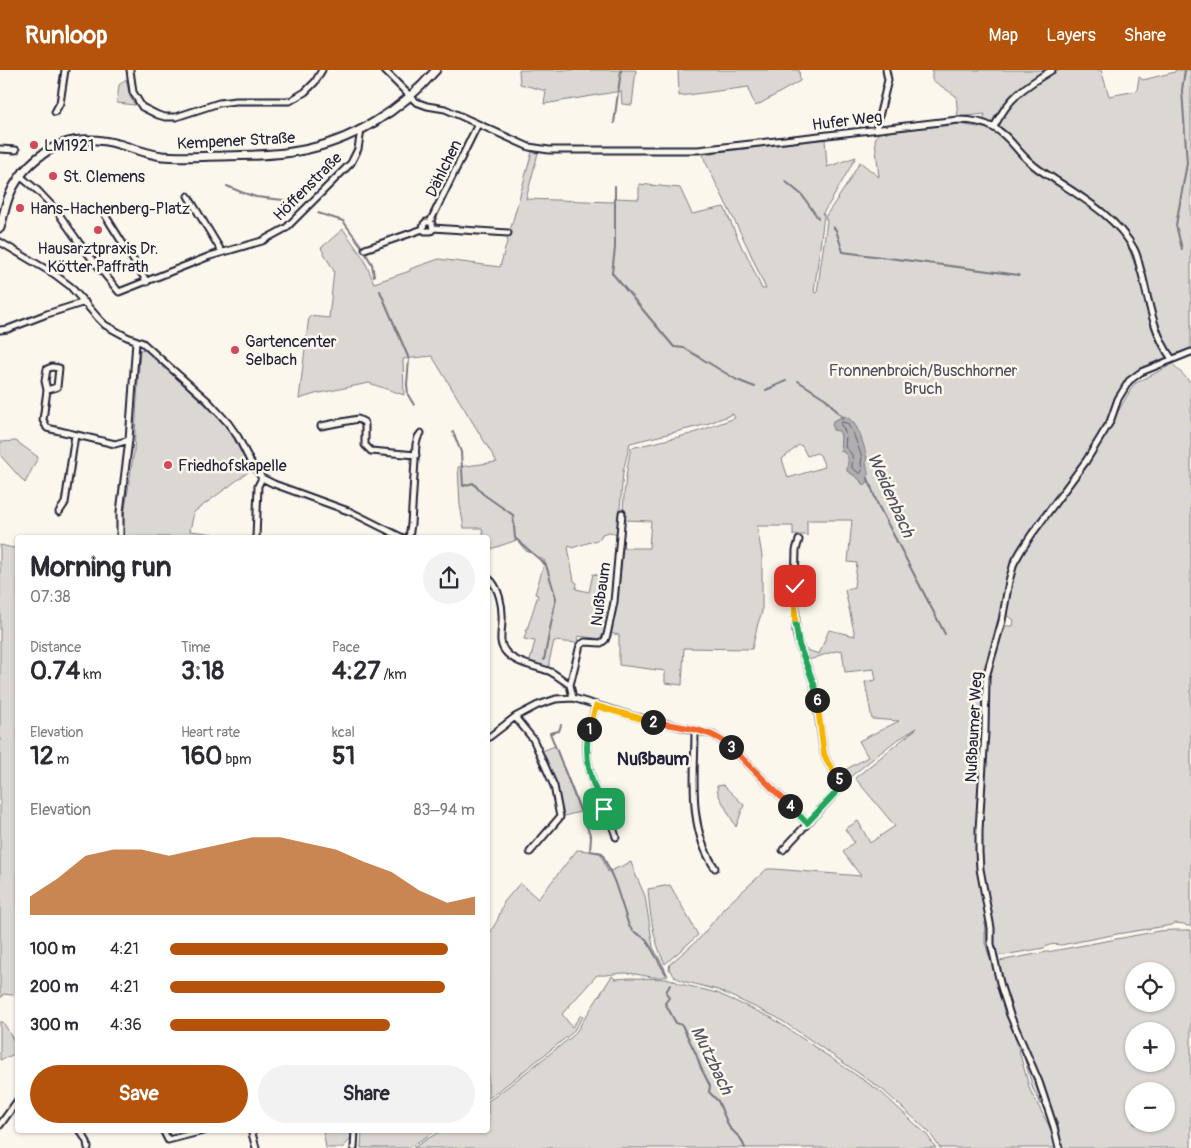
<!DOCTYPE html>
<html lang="en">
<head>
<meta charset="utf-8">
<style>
  :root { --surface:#fff; --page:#f2f2f3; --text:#2b2b33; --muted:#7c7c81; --accent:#b45309 }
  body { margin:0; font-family:Pangolin,sans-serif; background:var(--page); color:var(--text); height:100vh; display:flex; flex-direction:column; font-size:19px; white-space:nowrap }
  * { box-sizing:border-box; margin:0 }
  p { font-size:16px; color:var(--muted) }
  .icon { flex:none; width:28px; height:28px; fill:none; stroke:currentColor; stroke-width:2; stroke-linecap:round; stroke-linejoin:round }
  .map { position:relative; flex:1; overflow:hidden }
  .sheet { position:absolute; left:15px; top:465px; width:475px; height:598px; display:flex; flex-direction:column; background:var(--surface); border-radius:5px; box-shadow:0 1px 4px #0004 }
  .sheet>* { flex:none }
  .buttons { position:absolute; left:1125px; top:892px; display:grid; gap:10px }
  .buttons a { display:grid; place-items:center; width:50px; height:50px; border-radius:50%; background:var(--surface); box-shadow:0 1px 4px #0004; font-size:25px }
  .pin { position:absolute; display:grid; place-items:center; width:42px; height:42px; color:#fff; margin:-21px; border-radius:10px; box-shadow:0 2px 8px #0006 }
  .km { position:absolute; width:25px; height:25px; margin:-12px; border-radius:50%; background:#222; color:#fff; font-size:14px; line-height:25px; text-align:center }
  .round { display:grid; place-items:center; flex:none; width:52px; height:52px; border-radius:26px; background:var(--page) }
  .summary { display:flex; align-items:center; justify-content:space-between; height:85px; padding:0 15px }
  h1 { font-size:28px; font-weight:700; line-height:38px }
  .stats { display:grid; grid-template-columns:repeat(3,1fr); gap:8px; height:85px; padding:5px 15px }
  .stats div { display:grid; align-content:center }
  .stats b { font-size:25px; font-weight:700 }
  .stats small { font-size:14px; font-weight:400 }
  .stats p { font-size:14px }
  .chart { height:140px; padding:10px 15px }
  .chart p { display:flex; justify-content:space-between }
  .chart svg { width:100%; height:90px; margin-top:5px; fill:var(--accent); opacity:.7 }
  .cta { display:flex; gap:10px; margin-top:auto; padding:10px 15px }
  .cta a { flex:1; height:58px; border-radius:30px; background:var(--accent); color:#fff; font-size:20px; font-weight:700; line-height:58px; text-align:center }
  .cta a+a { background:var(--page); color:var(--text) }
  ul { padding:0 15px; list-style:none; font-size:16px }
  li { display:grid; grid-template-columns:80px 60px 1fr; align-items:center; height:38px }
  li i { height:12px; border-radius:6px; background:var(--accent) }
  header { display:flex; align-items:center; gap:30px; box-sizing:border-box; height:70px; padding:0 25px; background:var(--accent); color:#fff }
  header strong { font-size:24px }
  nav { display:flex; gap:28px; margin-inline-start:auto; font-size:18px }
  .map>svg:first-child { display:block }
  .green { fill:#dbd8d3; stroke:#7e7d87; fill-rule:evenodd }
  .water { fill:#b1aeb0; stroke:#787681 }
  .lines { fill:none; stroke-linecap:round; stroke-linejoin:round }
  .shore { stroke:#5b5a6a; stroke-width:1 }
  .stream { stroke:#787681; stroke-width:2 }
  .minor-casing { stroke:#22223b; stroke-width:9 }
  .secondary-casing { stroke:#22223b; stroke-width:11 }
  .minor { stroke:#fbf7ec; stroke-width:5 }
  .secondary { stroke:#fbf7ec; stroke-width:7 }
  .split-1-casing { stroke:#fff; stroke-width:10 }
  .split-2-casing { stroke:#fff; stroke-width:10 }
  .split-3-casing { stroke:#fff; stroke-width:10 }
  .split-4-casing { stroke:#fff; stroke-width:10 }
  .split-5-casing { stroke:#fff; stroke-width:10 }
  .split-6-casing { stroke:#fff; stroke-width:10 }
  .split-7-casing { stroke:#fff; stroke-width:10 }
  .split-8-casing { stroke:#fff; stroke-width:10 }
  .split-1 { stroke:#22a559; stroke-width:6 }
  .split-2 { stroke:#f5b400; stroke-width:6 }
  .split-3 { stroke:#f0652b; stroke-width:6 }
  .split-4 { stroke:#f0652b; stroke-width:6 }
  .split-5 { stroke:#22a559; stroke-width:6 }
  .split-6 { stroke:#f5b400; stroke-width:6 }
  .split-7 { stroke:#22a559; stroke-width:6 }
  .split-8 { stroke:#f5b400; stroke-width:6 }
  .poi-dot { fill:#d1495b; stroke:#fbf7ec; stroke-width:2 }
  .labels { text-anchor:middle; stroke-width:5; stroke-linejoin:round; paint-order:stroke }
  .street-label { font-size:16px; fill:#22223b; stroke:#fbf7ec }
  .poi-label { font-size:16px; fill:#22223b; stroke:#fbf7ec; text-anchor:start }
  .park-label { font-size:16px; fill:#505061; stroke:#fbf7ec }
  .water-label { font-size:18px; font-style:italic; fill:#545364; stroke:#fbf7ec }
  .neighbourhood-label { font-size:18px; font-weight:bold; fill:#22223b; stroke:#fbf7ec }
</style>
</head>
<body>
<header>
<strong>Runloop</strong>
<nav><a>Map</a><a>Layers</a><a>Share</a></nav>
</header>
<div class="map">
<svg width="1191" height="1078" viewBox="0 0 1191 1078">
  <rect width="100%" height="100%" fill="#fbf7ec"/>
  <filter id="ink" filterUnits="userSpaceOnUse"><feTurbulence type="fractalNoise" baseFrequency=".02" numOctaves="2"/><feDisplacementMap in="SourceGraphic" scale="10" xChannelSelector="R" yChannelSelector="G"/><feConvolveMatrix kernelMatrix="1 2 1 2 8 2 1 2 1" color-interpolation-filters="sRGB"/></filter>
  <g filter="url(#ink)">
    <path class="green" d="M519,0H636L632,35L622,34L621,21L544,34L546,21L520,14Z
      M678,0H799L800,11L756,36L750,24L749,17L679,26Z
      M932,0H1050L1032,11L994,51L990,53L983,52L985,44L958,47L956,26L932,10Z
      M1055,0H1101L1109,26L1137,21L1139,7L1143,10L1175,2V0H1191V281L1174,290L1165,274L1131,173L1122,159L1034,93L1022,82L999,55C1000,34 1039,10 1055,0Z
      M126,9L130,27L135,35L117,33L119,15Z
      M959,54L984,58L998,62L1045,105L1087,135L1107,150L1119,161L1127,174L1138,203L1160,276L1171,291L1132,311L1086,389L1089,391L1134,314L1173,294L1191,313V856H1187L1184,854L1175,853L1172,855L1117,864L1061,875C1055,874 1048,874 1044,878L992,887L987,873L985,852V873L1014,963L1030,1020L1056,1069L1053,1057L1033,1019L1017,962L994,892L1159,861L1173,860H1191V1078H940L929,1062L883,1020L796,960L776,947L718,920L683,911L675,907L669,899L670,894L700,868L725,837L767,799H774L861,806L843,782L854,772L845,759L858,751L870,773L895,756L855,708L917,658L894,672L850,707H842L838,704L868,687L859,671L899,651L872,649L865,612L876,610L874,599L845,602L842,580L832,582L809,590L804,579L819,584L829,560L855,566L845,520L854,517L857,493L848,492L852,450H807V466L805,465H794L793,466V456H757L762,486V542L758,553L752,579L684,578L682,615L665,613V601L619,595V565L610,563C617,535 621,507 622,478H649L651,451L623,450C623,426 626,402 631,378L691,364L735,348L733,344L704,355L630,373L623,402L618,464L609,462L602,464L600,469L572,478L571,476L568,477L574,511L577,513L576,519L589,522L593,504L601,506L596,541L611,543L606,563H604L601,569L578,566L577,573L554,571L549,592V600L543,596L530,591L535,571L524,569L538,525L535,524L545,491L534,484L526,481L517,470L488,480V468L484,467L482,458H464L460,435L458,397L497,392L432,286L403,289L404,325L369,313L315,324L299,329L309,246L329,248L334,201L321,178L343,159L364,189L374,213L410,201V199L439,189L500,197L532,82L538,83L526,129L613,132L614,128L639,129V114L680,118L692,144L724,137L743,180L745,181L762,219H766L748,178L705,91L703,84L825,69L827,97L856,87L831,131L822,144H824V146L814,222L817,223L827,151L825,147L846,116L860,92L879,107L875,70L878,63ZM799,375L802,376L807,386L817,383L820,385L825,397L788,408L782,389ZM1004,544L1014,550L1013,556H1005L1004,562L1000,564L995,561L998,549ZM1134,901H1166V934H1134ZM1134,961H1166V994H1134ZM1134,1021H1166V1054H1134Z
      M146,279L219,348L232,365L251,400L194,442L190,461L214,464L220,467H123V452L134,381L140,280Z
      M16,371L38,387L25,413L0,385V372Z
      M0,475L18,479V924L12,925L3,924L2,927H0Z
      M555,676L580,742L560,747C563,726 550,701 542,681Z
      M723,715L744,735L736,757L718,724L717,716Z
      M577,780L600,782L608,802L631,792L634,801L645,826L653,877L663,895L668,906C653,910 639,903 624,903C615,903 607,906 597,905L562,944L572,957L581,945L583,947L572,963L496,1023L488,1028V866L497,851L504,832L520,813L538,829Z
      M670,815L698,865L665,894C653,870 650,845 648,819Z
      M612,906L615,909L630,908L670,909L681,914L717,923L772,948L881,1022L927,1065L936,1078H413L442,1060H488V1031L497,1025L574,965Z
      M0,952H3L17,976V983L0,990Z
      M323,1060H360L342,1078H326Z
      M362,1060H437L408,1078H361Z"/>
    <path class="water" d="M844,346C859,351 863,374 867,388L866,392L868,402V413L863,415L858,408L847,401C847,391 852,387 841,381C839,374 843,368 839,361L833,360L832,353L833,351Z"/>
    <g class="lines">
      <path class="shore" d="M842,352L847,353L853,363L862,387L861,393L862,401L861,403H859L852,398C852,386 855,386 845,377C846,368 847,362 841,355Z"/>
      <path class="stream" d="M614,53L621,0
        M785,111L802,125L818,148
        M227,116L241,122L256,127L283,130L298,136
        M615,116V178L612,203L674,277L684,278L737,310L755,317
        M318,143L343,151L362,177
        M833,157L836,160L843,182L1019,205
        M1182,179L1176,155L1187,93L1182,20L1185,0
        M364,181L372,194L374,206
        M380,221L409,289L407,314L408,325L414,335
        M798,311L826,329L843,348
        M766,320L786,311
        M453,362L461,382L463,416L473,413L483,424L513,445L515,468L546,495L556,528L544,590
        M868,408L877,433L945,564
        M561,655L559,661L550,663L591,767L590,781L602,783L615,813L629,856L633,861L646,869L666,904
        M670,915L666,922L669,928L665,933L676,953L682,955L696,984L701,998L710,1016L709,1022L718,1031L729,1057L741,1069L745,1078"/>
      <g class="minor-casing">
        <path id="minor" d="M130,0L133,22L142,37L158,45L165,47H176L219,33L236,31H290L305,22L315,12L322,0
          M384,0L416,32L427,36L445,39L529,77L549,80H698L958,50C970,50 984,52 994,58C1009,65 1017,82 1030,92C1036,98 1044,103 1051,107C1081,127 1117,147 1134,179C1138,186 1139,196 1142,204C1149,233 1154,265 1172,289
          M55,42L60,33L65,0
          M994,57C1009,27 1024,17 1052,0
          M876,59L888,10L886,0
          M0,79L16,80
          M20,106L38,121L56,140L80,174L119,222L210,186L262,171L286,158L351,93L358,79L361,60
          M188,126L222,182
          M105,145L147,212
          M430,152L432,154L433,159L431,161H425L423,159L424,154L426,152H430L478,54
          M433,158L508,163
          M0,172L54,204L70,216L99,249L105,255L127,267L143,273L164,292L208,331L228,353L238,367L250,391L262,408L274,414L351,442L403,468
          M365,179L423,159
          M0,260L8,259L47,244L85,232
          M47,320L45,311L47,299L52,297L59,298L57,317L47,320L43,350L47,358L115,374L129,370
          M321,356L358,349L364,352L365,355V375L371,381L416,385
          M59,442L65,433L75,365
          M120,468V442L129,370L136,271
          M256,468L258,416L262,408
          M409,468L411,454L416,374L418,367L421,363
          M488,508C499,516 503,537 502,551C502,561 498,573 505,581C515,594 536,596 551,602C558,606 564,611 570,615L573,628
          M570,615L580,575L585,572L601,573L605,570L607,565L614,532L622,443
          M596,636C587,663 583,676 591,705C593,714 595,722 600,731C605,743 613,754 616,767
          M515,647L533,669L554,716L560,747L530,782
          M695,660C695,706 687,757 715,798
          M488,668L515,647L538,635L556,629L573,628L636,647L695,660L713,665L729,675L807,753
          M783,780L843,715L828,693L824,684L814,614L799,575L796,562L795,516L796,480L799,470
          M0,1055L18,1030
          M80,1060L87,1072L88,1078
          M163,1060L168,1070L207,1060
          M251,1060L256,1078
          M354,1078L355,1060
          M1059,1078L1054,1057L1039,1012L1010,945L1001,917L991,874V858L980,799L979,782V760L985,662L986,607L1002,551L1009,511L1014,493L1022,479L1032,464L1086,391L1110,352L1118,329L1129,311L1141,302L1191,282"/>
      </g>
      <g class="secondary-casing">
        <path id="secondary" d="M0,158C3,148 5,136 9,126C19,102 38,83 62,74C79,68 101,69 118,74C133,78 147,84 162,86C182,88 203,86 222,86C248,85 273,86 298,81C351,72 401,41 436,0"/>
      </g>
      <use href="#minor" class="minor"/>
      <use href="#secondary" class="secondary"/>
    </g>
  </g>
  <g class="lines" filter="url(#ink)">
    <g class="split-1-casing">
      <path id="split-1" d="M589,659C583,687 591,714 604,739"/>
    </g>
    <g class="split-2-casing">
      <path id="split-2" d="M589,659L596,636L653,652"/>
    </g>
    <g class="split-3-casing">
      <path id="split-3" d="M653,652C680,657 710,658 731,677"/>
    </g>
    <g class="split-4-casing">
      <path id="split-4" d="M731,677L790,736"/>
    </g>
    <g class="split-5-casing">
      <path id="split-5" d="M790,736L807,753L843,715L839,709"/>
    </g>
    <g class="split-6-casing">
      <path id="split-6" d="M817,630L824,684L828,693L839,709"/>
    </g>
    <g class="split-7-casing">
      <path id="split-7" d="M795,550L799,575L814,614L817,630"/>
    </g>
    <g class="split-8-casing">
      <path id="split-8" d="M795,516V550"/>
    </g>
    <use href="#split-1" class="split-1"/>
    <use href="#split-2" class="split-2"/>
    <use href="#split-3" class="split-3"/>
    <use href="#split-4" class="split-4"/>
    <use href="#split-5" class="split-5"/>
    <use href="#split-6" class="split-6"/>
    <use href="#split-7" class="split-7"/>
    <use href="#split-8" class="split-8"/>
  </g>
  <g class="poi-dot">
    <circle cx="34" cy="75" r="5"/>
    <circle cx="53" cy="106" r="5"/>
    <circle cx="20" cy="138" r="5"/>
    <circle cx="98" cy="160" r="5"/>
    <circle cx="235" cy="280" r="5"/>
    <circle cx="168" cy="395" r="5"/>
  </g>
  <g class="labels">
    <g class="street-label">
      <text transform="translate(847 50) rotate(-7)" y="6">Hufer Weg</text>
      <text transform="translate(236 70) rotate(-3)" y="6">Kempener Straße</text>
      <text transform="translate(443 98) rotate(-64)" y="6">Dählchen</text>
      <text transform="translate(307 116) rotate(-45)" y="6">Höffenstraße</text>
      <text transform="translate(600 524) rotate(-82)" y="6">Nußbaum</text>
      <text transform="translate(973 657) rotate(-87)" y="6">Nußbaumer Weg</text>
    </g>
    <g class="poi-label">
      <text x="44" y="81">LM1921</text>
      <text x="63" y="112">St. Clemens</text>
      <text x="30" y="144">Hans-Hachenberg-Platz</text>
      <text x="98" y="184" text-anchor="middle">Hausarztpraxis Dr.<tspan x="98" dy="18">Kötter Paffrath</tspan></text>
      <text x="245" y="277">Gartencenter<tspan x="245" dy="18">Selbach</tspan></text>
      <text x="178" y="401">Friedhofskapelle</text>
    </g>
    <g class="park-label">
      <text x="923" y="306">Fronnenbroich/Buschhorner<tspan x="923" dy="18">Bruch</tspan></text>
    </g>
    <g class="water-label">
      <text transform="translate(891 425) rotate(66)" y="6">Weidenbach</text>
      <text transform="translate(712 990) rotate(64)" y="6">Mutzbach</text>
    </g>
    <g class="neighbourhood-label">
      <text x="653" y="695">Nußbaum</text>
    </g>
  </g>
</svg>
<div class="buttons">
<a><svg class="icon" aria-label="locate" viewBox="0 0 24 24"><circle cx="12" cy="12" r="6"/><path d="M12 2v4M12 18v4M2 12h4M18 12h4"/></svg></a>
<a>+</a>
<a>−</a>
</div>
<div class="pin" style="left:604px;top:739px;background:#1e9e55"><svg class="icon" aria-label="arrive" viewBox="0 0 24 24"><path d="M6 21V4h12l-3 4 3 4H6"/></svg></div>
<div class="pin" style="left:795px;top:516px;background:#d93025"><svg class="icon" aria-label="check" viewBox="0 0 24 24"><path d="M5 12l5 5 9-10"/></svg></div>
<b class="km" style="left:589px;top:659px">1</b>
<b class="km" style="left:653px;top:652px">2</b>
<b class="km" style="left:731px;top:677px">3</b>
<b class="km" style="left:790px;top:736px">4</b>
<b class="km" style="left:839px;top:709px">5</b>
<b class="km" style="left:817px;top:630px">6</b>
<section class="sheet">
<div class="summary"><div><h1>Morning run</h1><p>07:38</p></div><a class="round"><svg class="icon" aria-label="share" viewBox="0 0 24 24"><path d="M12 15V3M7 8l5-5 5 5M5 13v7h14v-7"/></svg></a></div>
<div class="stats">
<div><p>Distance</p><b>0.74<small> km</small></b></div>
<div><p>Time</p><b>3:18</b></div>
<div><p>Pace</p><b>4:27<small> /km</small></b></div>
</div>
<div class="stats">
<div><p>Elevation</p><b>12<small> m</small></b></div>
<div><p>Heart rate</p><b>160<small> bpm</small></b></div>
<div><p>kcal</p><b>51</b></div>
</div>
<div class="chart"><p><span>Elevation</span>83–94 m</p>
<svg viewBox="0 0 160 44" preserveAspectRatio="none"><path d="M0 44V35L10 26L20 15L30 12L40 12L50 15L60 12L70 9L80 6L90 6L100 9L110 12L120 18L130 23L140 32L150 38L160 35V44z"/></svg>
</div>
<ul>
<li><b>100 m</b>4:21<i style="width:91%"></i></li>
<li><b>200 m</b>4:21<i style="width:90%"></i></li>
<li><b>300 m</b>4:36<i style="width:72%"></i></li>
</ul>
<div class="cta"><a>Save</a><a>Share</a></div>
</section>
</div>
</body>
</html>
